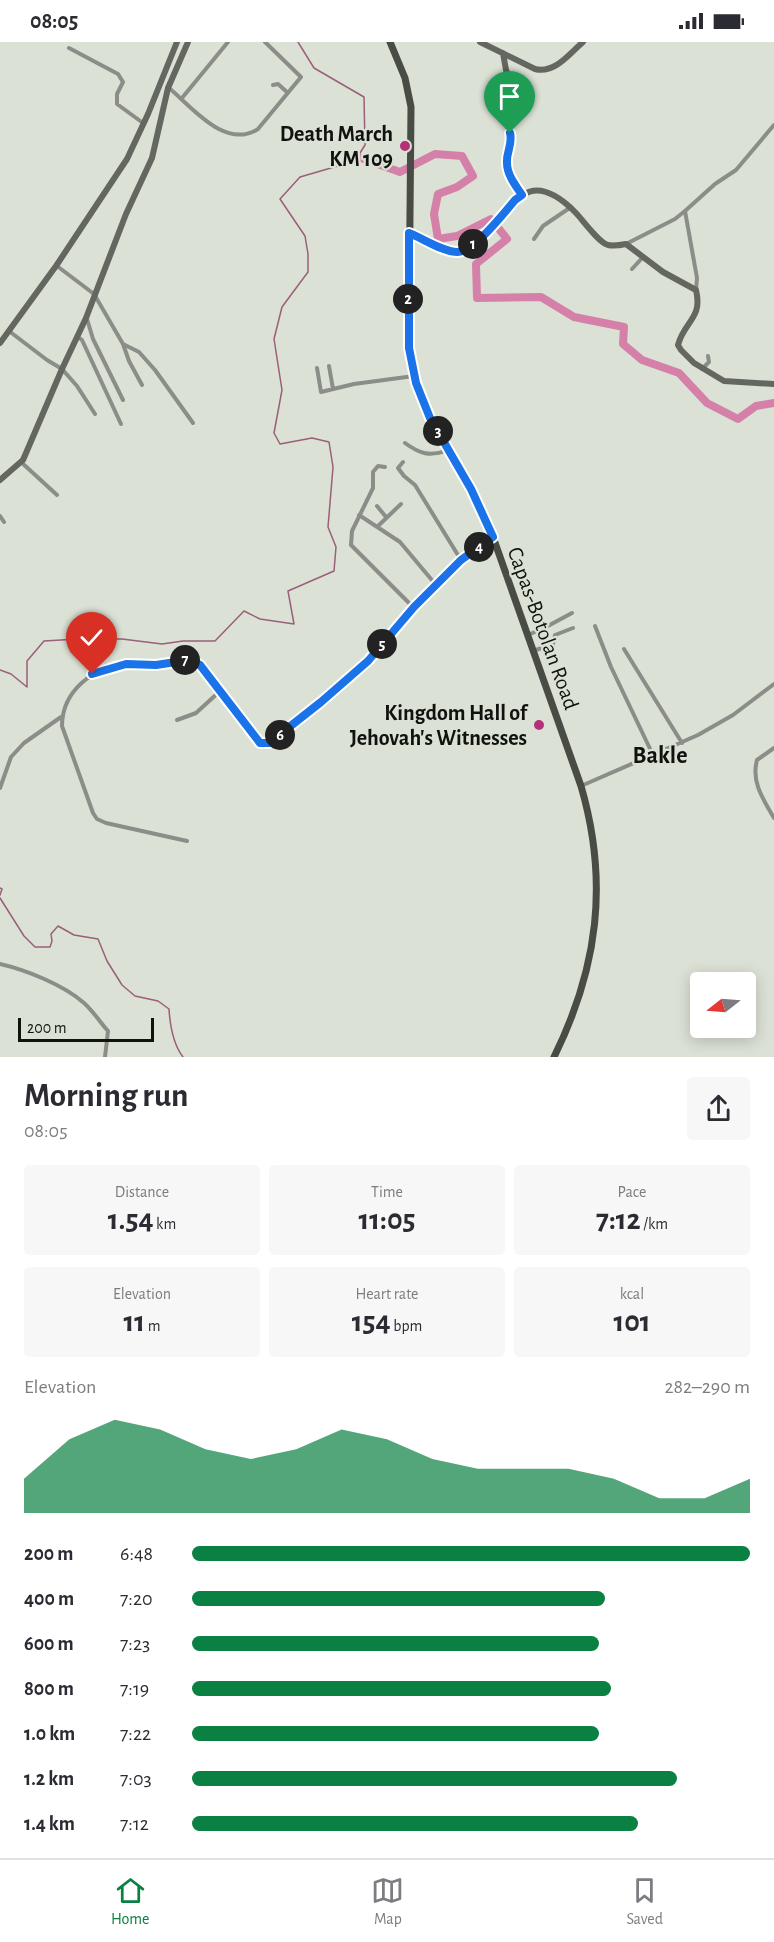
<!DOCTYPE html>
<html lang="en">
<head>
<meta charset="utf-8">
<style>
  :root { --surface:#fff; --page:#f7f7f7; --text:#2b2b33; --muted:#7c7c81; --line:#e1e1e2; --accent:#0b8043 }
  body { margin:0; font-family:"Alegreya Sans",sans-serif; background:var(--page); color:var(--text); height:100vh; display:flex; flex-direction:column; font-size:22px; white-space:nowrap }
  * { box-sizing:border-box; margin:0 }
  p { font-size:20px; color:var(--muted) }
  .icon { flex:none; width:33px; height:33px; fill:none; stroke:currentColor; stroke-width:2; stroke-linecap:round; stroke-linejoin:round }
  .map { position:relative; height:1015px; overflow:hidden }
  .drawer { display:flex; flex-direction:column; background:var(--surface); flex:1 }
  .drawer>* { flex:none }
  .needle { width:39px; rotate:253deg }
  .tools { position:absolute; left:690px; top:930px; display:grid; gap:12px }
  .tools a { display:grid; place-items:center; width:66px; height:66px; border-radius:6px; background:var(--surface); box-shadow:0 3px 15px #0003; font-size:30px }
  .scale { position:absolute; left:18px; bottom:15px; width:136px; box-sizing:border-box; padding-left:6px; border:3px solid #10120e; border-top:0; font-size:16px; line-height:21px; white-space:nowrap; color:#10120e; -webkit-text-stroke:4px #dbe1d5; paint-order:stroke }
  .pin { position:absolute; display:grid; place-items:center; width:51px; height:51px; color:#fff; margin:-62px -26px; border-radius:50% 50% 50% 0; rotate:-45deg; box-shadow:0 0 6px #0007 }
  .pin .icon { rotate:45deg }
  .km { position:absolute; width:30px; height:30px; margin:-15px; border-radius:50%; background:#222; color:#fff; font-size:16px; line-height:30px; text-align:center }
  .round { display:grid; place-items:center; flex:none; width:63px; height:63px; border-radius:6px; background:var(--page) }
  .headline { display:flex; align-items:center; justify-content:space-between; height:102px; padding:0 24px }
  h1 { font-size:33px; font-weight:600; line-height:45px }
  .stats { display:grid; grid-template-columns:repeat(3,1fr); gap:9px; height:102px; padding:6px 24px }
  .stats div { display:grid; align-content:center; border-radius:6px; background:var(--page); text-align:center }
  .stats b { font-size:30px; font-weight:600 }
  .stats small { font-size:16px; font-weight:400 }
  .stats p { font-size:16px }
  .chart { height:168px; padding:12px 24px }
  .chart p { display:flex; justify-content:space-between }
  .chart svg { width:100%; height:108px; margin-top:6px; fill:var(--accent); opacity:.7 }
  ul { padding:0 24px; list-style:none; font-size:20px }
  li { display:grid; grid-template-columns:96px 72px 1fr; align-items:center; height:45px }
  li i { height:15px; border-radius:8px; background:var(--accent) }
  .status { display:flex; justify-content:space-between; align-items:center; height:42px; padding:0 30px; background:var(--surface); direction:ltr }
  .status svg { height:16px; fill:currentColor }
  .tabs { display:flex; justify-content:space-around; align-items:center; height:84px; border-top:2px solid var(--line); background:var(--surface); font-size:16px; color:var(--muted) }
  .tabs a { display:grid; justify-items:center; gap:3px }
  .tabs .selected { color:var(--accent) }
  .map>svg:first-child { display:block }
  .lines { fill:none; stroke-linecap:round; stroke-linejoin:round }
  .stream { stroke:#9a5f7a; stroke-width:1.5 }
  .river { stroke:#d580a8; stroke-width:8 }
  .street { stroke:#8b8d89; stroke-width:4 }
  .secondary { stroke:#646760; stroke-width:6 }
  .primary { stroke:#484c44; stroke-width:7 }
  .route-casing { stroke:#fff; stroke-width:12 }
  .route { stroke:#1a73e8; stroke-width:8 }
  .poi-dot { fill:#b3317a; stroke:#dbe1d5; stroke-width:2 }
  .labels { text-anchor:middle; stroke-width:4.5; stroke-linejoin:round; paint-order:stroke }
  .poi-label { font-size:22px; font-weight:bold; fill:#10120e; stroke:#dbe1d5; text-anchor:end }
  .street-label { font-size:22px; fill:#10120e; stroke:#dbe1d5 }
  .neighbourhood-label { font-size:24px; font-weight:bold; fill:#10120e; stroke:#dbe1d5 }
</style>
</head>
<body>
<div class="status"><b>08:05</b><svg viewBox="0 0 49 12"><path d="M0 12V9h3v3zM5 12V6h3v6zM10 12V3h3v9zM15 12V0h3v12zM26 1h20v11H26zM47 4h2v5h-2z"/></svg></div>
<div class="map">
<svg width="774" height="1015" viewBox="0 0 774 1015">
  <rect width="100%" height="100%" fill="#dbe1d5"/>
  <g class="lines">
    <path class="stream" d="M0,628L11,632L27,645V619L44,599L78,597H122L162,602L183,599H215L244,569L260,577L294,582L288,549L334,529L336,505L328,485L333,425L329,400L312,396L280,402L274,391L282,348L274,297L282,265L308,230V212L305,194L280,157L300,135L355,119L365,103L364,55L314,26L298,0
      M0,846L2,847L0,853
      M0,856L24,894L35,905H50L52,899L51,892L58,884L74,893L98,897L107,919L122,943L135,954L158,959L169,967C170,983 173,1002 183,1015"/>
    <path class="river" d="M358,115L400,130L435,112L462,114L473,134L457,145L438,152L434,172L438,197L457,194L491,177L507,197L476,222L477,256L541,255L574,275L624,285L623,302L642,318L679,331L707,361L738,377L756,364L774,361"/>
    <path class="street" d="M69,6L118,32L123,40L117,52V62L143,81
      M273,43L278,42L288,51
      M169,46C192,65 225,108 258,87L301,35L265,0
      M182,56L228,0
      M685,169L697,236L696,248
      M534,197L543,184L571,165
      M626,202L675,177L685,169L715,142L736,128L774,83
      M57,224L94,252L123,302L139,310L155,328L193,381
      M632,227L643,215
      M87,277L93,297L123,358
      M9,289L47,318L62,327L77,344L95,372
      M78,295L82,298L121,382
      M123,302L129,319L142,343
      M329,324L333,347
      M317,326L321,350L354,342L414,334
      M702,327L709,320L708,314
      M405,401C420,412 430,415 448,408
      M21,420L57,453
      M403,420L398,426L404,434L415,443L461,518
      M385,425L378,424L373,430V446L352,489L351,503L413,565
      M377,464L386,475
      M359,473L400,500L436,543
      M0,474L4,480
      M378,484L401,462
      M595,584L611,625L653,713
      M528,593L546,585L572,571
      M624,607L682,701
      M533,609L553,602L555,593L573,586
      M177,678L196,671L219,650
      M774,706L757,718C751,740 763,757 774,776
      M581,744L698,693L733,673L774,642
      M0,746L11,715L24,701L61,675
      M187,799L106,781L97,777L93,771L62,684C62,649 93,625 126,622C137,621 148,624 159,622C173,621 188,614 200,623L260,701H269L321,660L367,619L414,565L461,518L492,496
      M0,922C26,928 64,943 84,961C93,969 100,980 108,989L105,1015"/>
    <path class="secondary" d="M480,0L535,27C555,32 569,12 583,0
      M503,11L506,28L515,46L506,75L511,99L507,120L509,133L522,153
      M409,191L448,208L460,210C506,193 515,110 575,170C583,178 598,200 608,203C613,204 621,203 626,202L663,230L696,248C703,277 684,279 678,303L681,308L694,321L724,339L774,342
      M0,301L56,224L127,117L148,72L177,0
      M0,438L23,418L62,327L86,276L126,172L152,116L168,46L188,0"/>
    <path class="primary" d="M390,0L405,36L411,65L409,279L412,321L423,359L430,376L471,447L493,495L581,744C609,840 598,926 554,1015"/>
  </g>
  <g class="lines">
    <g class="route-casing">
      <path id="route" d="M92,632L126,622L156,623L189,618L200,623L260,701H269L321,660L368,619L414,565L461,518L493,495L471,447L430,376L416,341L409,306V191C422,196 443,210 457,210C473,211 505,170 515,158L522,153C516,144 507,133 507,121C506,110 513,102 510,91"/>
    </g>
    <use href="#route" class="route"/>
  </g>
  <g class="poi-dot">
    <circle cx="405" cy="104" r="6"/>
    <circle cx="539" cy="683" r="6"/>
  </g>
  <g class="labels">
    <g class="poi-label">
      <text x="393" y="99">Death March<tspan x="393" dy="25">KM 109</tspan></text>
      <text x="527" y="678">Kingdom Hall of<tspan x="527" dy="25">Jehovah's Witnesses</tspan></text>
    </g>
    <g class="street-label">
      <text transform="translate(544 586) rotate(70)" y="8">Capas-Botolan Road</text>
    </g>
    <g class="neighbourhood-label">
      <text x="660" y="721">Bakle</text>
    </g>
  </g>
</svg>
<div class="tools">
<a><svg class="needle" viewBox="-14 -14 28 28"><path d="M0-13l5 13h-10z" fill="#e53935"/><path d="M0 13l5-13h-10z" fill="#7c7c81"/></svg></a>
</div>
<div class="scale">200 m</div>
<div class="pin" style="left:510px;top:91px;background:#1e9e55"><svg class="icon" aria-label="arrive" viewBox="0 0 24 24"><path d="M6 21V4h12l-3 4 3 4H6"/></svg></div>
<div class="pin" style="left:92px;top:632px;background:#d93025"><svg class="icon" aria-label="check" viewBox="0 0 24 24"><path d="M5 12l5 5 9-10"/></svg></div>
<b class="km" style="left:473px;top:202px">1</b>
<b class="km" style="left:408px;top:257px">2</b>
<b class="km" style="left:438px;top:389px">3</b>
<b class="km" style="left:479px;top:505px">4</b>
<b class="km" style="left:382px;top:602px">5</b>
<b class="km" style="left:280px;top:693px">6</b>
<b class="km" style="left:185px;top:618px">7</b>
</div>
<section class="drawer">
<div class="headline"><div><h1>Morning run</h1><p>08:05</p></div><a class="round"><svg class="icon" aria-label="share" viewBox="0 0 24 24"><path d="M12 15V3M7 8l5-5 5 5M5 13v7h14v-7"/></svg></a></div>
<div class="stats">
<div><p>Distance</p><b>1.54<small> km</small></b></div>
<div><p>Time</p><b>11:05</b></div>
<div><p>Pace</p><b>7:12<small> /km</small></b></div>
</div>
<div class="stats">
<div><p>Elevation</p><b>11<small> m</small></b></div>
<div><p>Heart rate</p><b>154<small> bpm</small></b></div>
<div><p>kcal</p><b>101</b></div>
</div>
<div class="chart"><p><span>Elevation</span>282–290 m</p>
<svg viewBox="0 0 160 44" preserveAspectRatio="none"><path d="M0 44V30L10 14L20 6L30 10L40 18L50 22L60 18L70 10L80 14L90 22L100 26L110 26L120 26L130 30L140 38L150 38L160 30V44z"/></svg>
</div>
<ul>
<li><b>200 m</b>6:48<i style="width:100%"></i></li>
<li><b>400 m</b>7:20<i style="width:74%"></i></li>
<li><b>600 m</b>7:23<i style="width:73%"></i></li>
<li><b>800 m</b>7:19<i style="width:75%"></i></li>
<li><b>1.0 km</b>7:22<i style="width:73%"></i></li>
<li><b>1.2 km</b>7:03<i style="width:87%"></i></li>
<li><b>1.4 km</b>7:12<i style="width:80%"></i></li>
</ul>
</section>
<nav class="tabs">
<a class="selected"><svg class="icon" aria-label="home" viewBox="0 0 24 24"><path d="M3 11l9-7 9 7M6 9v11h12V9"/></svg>Home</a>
<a><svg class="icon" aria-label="map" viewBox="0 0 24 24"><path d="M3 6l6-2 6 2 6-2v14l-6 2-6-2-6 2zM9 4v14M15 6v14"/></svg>Map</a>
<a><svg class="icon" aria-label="saved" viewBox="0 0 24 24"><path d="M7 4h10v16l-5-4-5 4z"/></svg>Saved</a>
</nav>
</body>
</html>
